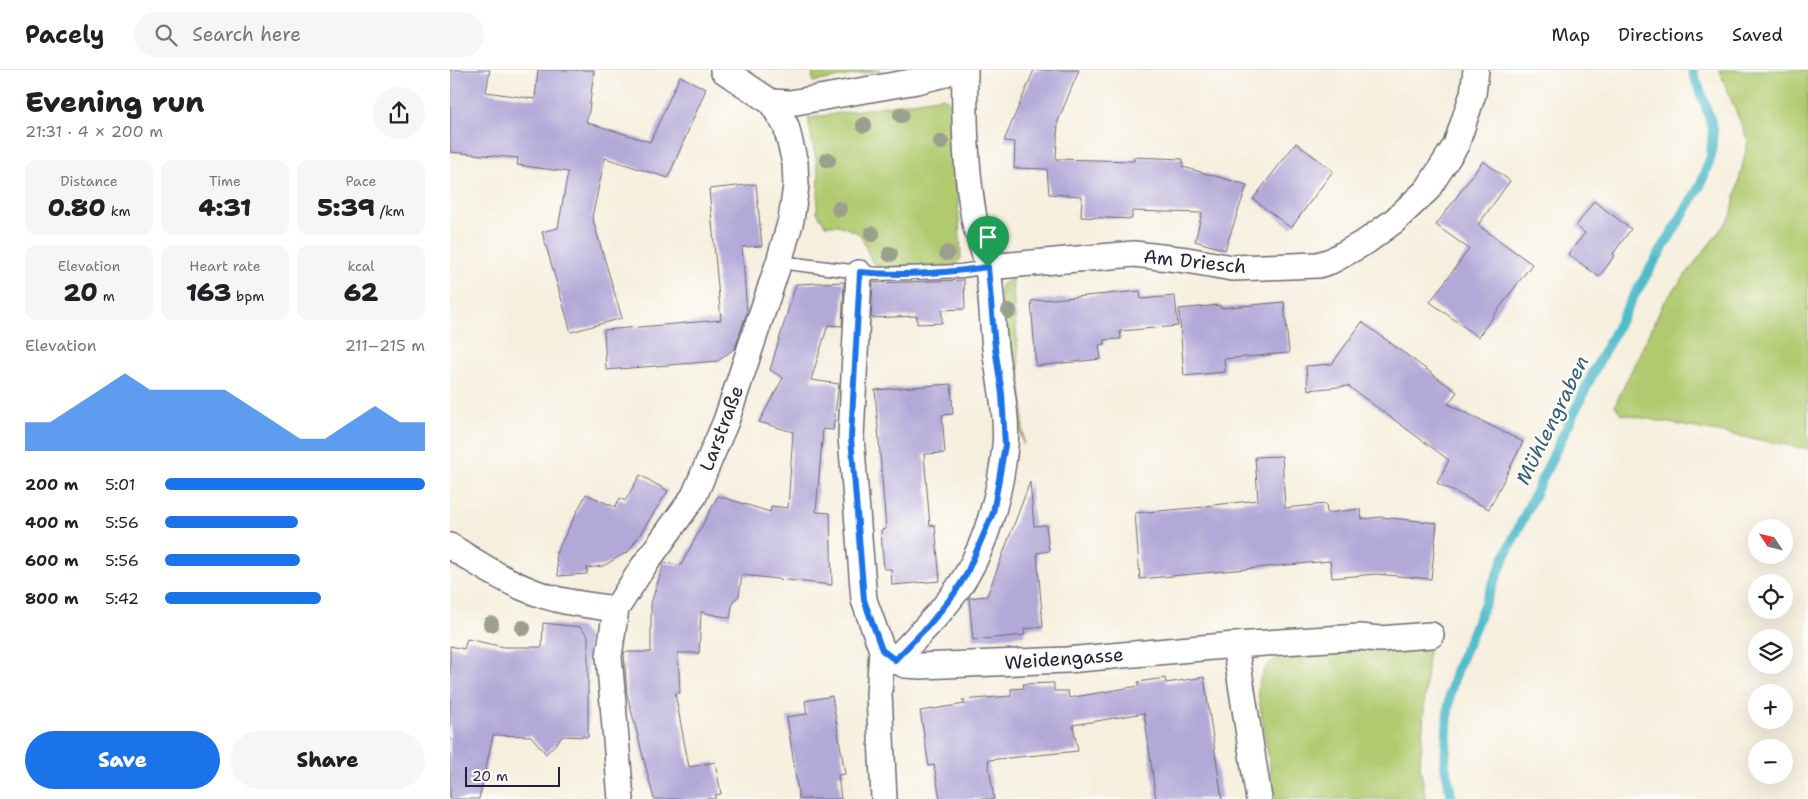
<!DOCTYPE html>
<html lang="en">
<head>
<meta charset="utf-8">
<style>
  :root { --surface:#fff; --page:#f6f6f6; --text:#202124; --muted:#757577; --line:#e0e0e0; --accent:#1a73e8 }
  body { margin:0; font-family:"Shantell Sans",sans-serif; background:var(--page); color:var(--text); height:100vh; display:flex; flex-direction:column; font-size:19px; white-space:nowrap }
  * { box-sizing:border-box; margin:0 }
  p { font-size:16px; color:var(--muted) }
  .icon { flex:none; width:28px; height:28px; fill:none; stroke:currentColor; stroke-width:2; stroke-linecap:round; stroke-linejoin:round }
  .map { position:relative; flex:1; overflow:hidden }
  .panel { display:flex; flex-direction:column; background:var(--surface); width:450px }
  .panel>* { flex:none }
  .needle { width:32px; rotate:305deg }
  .controls { position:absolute; left:1298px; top:449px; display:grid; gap:10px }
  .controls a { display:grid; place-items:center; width:45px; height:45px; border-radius:50%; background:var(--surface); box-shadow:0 5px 20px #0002; font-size:25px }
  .scale { position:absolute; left:15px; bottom:12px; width:95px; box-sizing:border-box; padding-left:5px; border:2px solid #22223b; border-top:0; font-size:14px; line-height:18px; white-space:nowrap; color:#22223b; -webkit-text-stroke:4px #fdfcf7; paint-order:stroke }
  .pin { position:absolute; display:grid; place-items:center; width:42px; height:42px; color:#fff; margin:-51px -21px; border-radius:50% 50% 50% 0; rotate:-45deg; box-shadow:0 0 5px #0007 }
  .pin .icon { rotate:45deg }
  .round { display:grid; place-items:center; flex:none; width:52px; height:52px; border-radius:26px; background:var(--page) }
  .overview { display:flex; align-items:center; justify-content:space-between; height:85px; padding:0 25px }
  h1 { font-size:28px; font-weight:800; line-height:38px }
  .stats { display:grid; grid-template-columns:repeat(3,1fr); gap:8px; height:85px; padding:5px 25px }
  .stats div { display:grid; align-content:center; border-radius:12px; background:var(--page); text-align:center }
  .stats b { font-size:25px; font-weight:800 }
  .stats small { font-size:14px; font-weight:400 }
  .stats p { font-size:14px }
  .chart { height:140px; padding:10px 25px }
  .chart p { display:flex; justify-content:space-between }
  .chart svg { width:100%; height:90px; margin-top:5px; fill:var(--accent); opacity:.7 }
  .button { display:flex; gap:10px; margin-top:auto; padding:10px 25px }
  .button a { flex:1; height:58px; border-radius:30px; background:var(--accent); color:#fff; font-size:20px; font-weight:800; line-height:58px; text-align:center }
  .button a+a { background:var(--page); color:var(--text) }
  ul { padding:0 25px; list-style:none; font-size:16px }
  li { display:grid; grid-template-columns:80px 60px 1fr; align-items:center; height:38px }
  li i { height:12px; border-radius:6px; background:var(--accent) }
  header { display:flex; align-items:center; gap:30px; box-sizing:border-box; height:70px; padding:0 25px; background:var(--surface); border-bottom:1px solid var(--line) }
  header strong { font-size:24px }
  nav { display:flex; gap:28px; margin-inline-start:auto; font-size:18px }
  .search { width:350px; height:45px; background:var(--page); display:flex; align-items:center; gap:12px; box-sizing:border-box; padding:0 18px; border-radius:28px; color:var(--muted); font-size:19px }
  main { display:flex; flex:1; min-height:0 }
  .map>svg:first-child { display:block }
  .green { fill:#b1ca6f; stroke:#6a7655 }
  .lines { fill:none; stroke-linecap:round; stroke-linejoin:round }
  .stream { stroke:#4fbbca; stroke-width:10 }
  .building { fill:#b2a9d8 }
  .service-casing { stroke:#6c6a74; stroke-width:15 }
  .minor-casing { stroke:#6c6a74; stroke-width:28 }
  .service { stroke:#fff; stroke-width:12 }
  .minor { stroke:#fff; stroke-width:25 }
  .tree { fill:#9d9f8e }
  .route-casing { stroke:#fff; stroke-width:10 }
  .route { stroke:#1a73e8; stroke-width:6 }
  .labels { text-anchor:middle; stroke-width:4.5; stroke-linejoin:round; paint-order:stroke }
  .street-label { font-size:19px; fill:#22223b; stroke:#fdfcf7 }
  .water-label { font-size:20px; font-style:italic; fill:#345f74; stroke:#fdfcf7 }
</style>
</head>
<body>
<header>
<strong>Pacely</strong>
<div class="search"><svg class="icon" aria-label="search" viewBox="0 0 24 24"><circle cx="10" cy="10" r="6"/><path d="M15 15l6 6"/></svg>Search here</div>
<nav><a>Map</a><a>Directions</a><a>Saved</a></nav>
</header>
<main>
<section class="panel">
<div class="overview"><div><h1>Evening run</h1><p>21:31 · 4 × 200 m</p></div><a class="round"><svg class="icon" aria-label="share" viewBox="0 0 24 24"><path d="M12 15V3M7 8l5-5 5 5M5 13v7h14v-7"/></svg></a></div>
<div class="stats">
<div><p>Distance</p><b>0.80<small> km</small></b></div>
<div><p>Time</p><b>4:31</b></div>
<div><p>Pace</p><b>5:39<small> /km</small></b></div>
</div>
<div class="stats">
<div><p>Elevation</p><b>20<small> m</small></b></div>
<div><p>Heart rate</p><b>163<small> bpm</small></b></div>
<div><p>kcal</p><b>62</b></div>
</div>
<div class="chart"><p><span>Elevation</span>211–215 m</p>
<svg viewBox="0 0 160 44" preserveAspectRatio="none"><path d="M0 44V30L10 30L20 22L30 14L40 6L50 14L60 14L70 14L80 14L90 22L100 30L110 38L120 38L130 30L140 22L150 30L160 30V44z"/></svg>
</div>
<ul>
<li><b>200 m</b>5:01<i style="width:100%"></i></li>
<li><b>400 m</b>5:56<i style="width:51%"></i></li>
<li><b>600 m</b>5:56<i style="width:52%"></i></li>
<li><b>800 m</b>5:42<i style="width:60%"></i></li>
</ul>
<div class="button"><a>Save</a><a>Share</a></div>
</section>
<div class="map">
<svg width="1358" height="729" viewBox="0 0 1358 729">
  <rect width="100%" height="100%" fill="#fdfcf7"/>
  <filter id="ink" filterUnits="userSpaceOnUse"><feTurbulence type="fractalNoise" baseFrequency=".02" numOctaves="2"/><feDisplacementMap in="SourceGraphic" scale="10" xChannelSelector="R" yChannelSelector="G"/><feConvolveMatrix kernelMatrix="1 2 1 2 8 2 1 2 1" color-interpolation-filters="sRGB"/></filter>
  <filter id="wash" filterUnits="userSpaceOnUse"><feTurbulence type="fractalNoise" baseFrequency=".0096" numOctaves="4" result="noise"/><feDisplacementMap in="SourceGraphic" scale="20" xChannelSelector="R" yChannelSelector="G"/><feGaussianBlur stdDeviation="1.12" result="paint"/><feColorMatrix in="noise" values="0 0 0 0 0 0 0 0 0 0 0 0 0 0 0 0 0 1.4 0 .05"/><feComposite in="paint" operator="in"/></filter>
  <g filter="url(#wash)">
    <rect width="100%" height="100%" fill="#f6efde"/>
    <path class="green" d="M362,0H430L363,12Z
      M1269,0H1358V379L1171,344L1165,335L1213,234L1281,146L1298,71Z
      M494,27L503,37L511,188L506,195L430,198L422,192L410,164L389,155H375L367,142L369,106L358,48Z
      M562,209L573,341V375L549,220L552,214Z
      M979,571L970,696L976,729H825L808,623C810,599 818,590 840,582Z"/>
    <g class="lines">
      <path class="stream" d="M1002,729L995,695L998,640L1000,624L1006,601L1056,484L1145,299L1182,229L1250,116L1261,86L1263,59L1255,34L1242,0"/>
    </g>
    <g id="blocks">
      <path class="building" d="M0,0H40L36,22L85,29L88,0H144L139,41L136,52L200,72L230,6L256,19L218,108L155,88L142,147L172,248L121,262L92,162L108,158L118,102L67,95L68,88L0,82Z
        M584,0H629L608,51L606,89L684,91V87L733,89V97L797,115L775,180L745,171L752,143L682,141V149L631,147L632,126L599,124L597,99L564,98L565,72L554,71Z
        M846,73L883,101L841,158L803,129Z
        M1033,91L1060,111L1028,155L1082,194L1028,267L980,232L1019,179L986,155Z
        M306,114L312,176L292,177L297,242L285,278L268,291L156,300L154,260L271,250L259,119Z
        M1144,131L1181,159L1163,184L1165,185L1149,207L1118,184L1135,163L1126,156Z
        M514,210L515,239L492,240V253L467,254V246L421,248L423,213Z
        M394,212L392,256L378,255L361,310L389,314L383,360L373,359L366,442L380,443L382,515L292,505L289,526L283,531L280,548L251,542L249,583H228L230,623H225L239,697L265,692L271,724L265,725V729H204L177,624L174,582H201V533L214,493L231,495L268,426L320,442L321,436L338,438L343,362L309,352L333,308L320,300L346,214Z
        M690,221L691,229L725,226L728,256L670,261L671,269L654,270L655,274L649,275L651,289L586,296L581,231Z
        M834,232L839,283L774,289L775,302L734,306L729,239L770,235V238Z
        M912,252L1007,322L998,334L1073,372L1039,439L987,413L999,390L898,316L858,320L856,296L882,294Z
        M501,314L503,344L492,345L495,383L474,384L480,456L485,455L490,511L442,515L441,499H434L432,475L431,460L436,459L425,320Z
        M832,386L835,438L876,434L877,443L910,439L912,449L931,447L987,453L981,509L926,504L882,508L880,491L690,509L685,443L755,437V436L808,430L805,387Z
        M190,405L218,421L179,481L153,496L137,498V504L108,506L106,483L136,424L165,437L170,428L175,431Z
        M580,412L584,456L596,455L599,481L587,483L593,557L574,559L575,565L523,570L519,528L537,526Z
        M93,553L130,557L138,566V667L113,666L96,684L81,666L43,665L29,729H0V576L14,579L17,569L54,577H92Z
        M754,607L772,729H706L694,643L623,655L628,681L538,690L544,729H490L484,695L479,696L470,641L515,634L512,630L561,626V619L574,618L573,614L604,613V621H618L619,628L689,616L688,612L715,608L716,613Z
        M382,626L395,704L388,705L391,729H349L337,647L357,644L355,631Z"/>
    </g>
  </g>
  <g filter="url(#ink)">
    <use href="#blocks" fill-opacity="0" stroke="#6c6a74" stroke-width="1"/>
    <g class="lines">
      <g class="service-casing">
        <path id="service" d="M329,192L426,204L512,201L538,197"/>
      </g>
      <g class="minor-casing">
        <path id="minor" d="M321,32L340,33L467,11L491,5L502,0
          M538,197L684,184L737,190L782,198L868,195L881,191L917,171L944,151L977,120L1006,75L1023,24L1026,0
          M409,203L401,367L414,530L432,580L429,624L434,729
          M0,476C33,497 68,520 106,529C125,534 146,536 166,539
          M785,575L809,729
          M432,580L445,590C470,563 497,538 516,506C538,469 551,419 555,376C558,345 549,309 545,278C542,252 542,225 538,199C535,181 527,165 524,148C516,103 514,46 515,0
          M445,590L455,595L471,596L617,590L785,575L910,567L929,569L981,565
          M171,729L159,586L166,539L193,497L244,426L276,351L329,192L341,150L346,116L345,93L336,56L321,32L273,0"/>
      </g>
      <use href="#service" class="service"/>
      <use href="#minor" class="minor"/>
    </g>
    <g class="tree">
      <circle cx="451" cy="45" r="8"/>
      <circle cx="414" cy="55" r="8"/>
      <circle cx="491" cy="72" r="8"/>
      <circle cx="378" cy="90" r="8"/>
      <circle cx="389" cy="139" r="8"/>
      <circle cx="422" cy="164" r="8"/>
      <circle cx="497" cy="183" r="8"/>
      <circle cx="440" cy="184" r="8"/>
      <circle cx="559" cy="241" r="8"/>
      <circle cx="41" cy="554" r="8"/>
      <circle cx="73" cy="558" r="8"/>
    </g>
  </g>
  <g class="lines" filter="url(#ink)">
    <g class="route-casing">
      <path id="route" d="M538,197L545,278L552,324L555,375L543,443L516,505L504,524L479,555L445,590L432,580L414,530L401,367L410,202C451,206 497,203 538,197Z"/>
    </g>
    <use href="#route" class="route"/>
  </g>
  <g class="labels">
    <g class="street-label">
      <text transform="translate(745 191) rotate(6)" y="7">Am Driesch</text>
      <text transform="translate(271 358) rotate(-69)" y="7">Larstraße</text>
      <text transform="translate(614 588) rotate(-4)" y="7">Weidengasse</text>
    </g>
    <g class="water-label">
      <text transform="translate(1102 350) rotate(-64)" y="7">Mühlengraben</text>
    </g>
  </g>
</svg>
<div class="controls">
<a><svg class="needle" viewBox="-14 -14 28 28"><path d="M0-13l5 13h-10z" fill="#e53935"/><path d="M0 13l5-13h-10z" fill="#757577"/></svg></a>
<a><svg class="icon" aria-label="locate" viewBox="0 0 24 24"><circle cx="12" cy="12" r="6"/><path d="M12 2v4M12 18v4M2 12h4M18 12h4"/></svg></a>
<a><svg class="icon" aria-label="layers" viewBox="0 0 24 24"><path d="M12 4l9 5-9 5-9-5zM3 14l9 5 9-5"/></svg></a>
<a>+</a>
<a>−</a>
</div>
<div class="scale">20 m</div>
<div class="pin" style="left:538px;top:197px;background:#1e9e55"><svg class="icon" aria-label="arrive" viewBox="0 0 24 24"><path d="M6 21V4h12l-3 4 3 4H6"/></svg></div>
</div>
</main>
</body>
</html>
